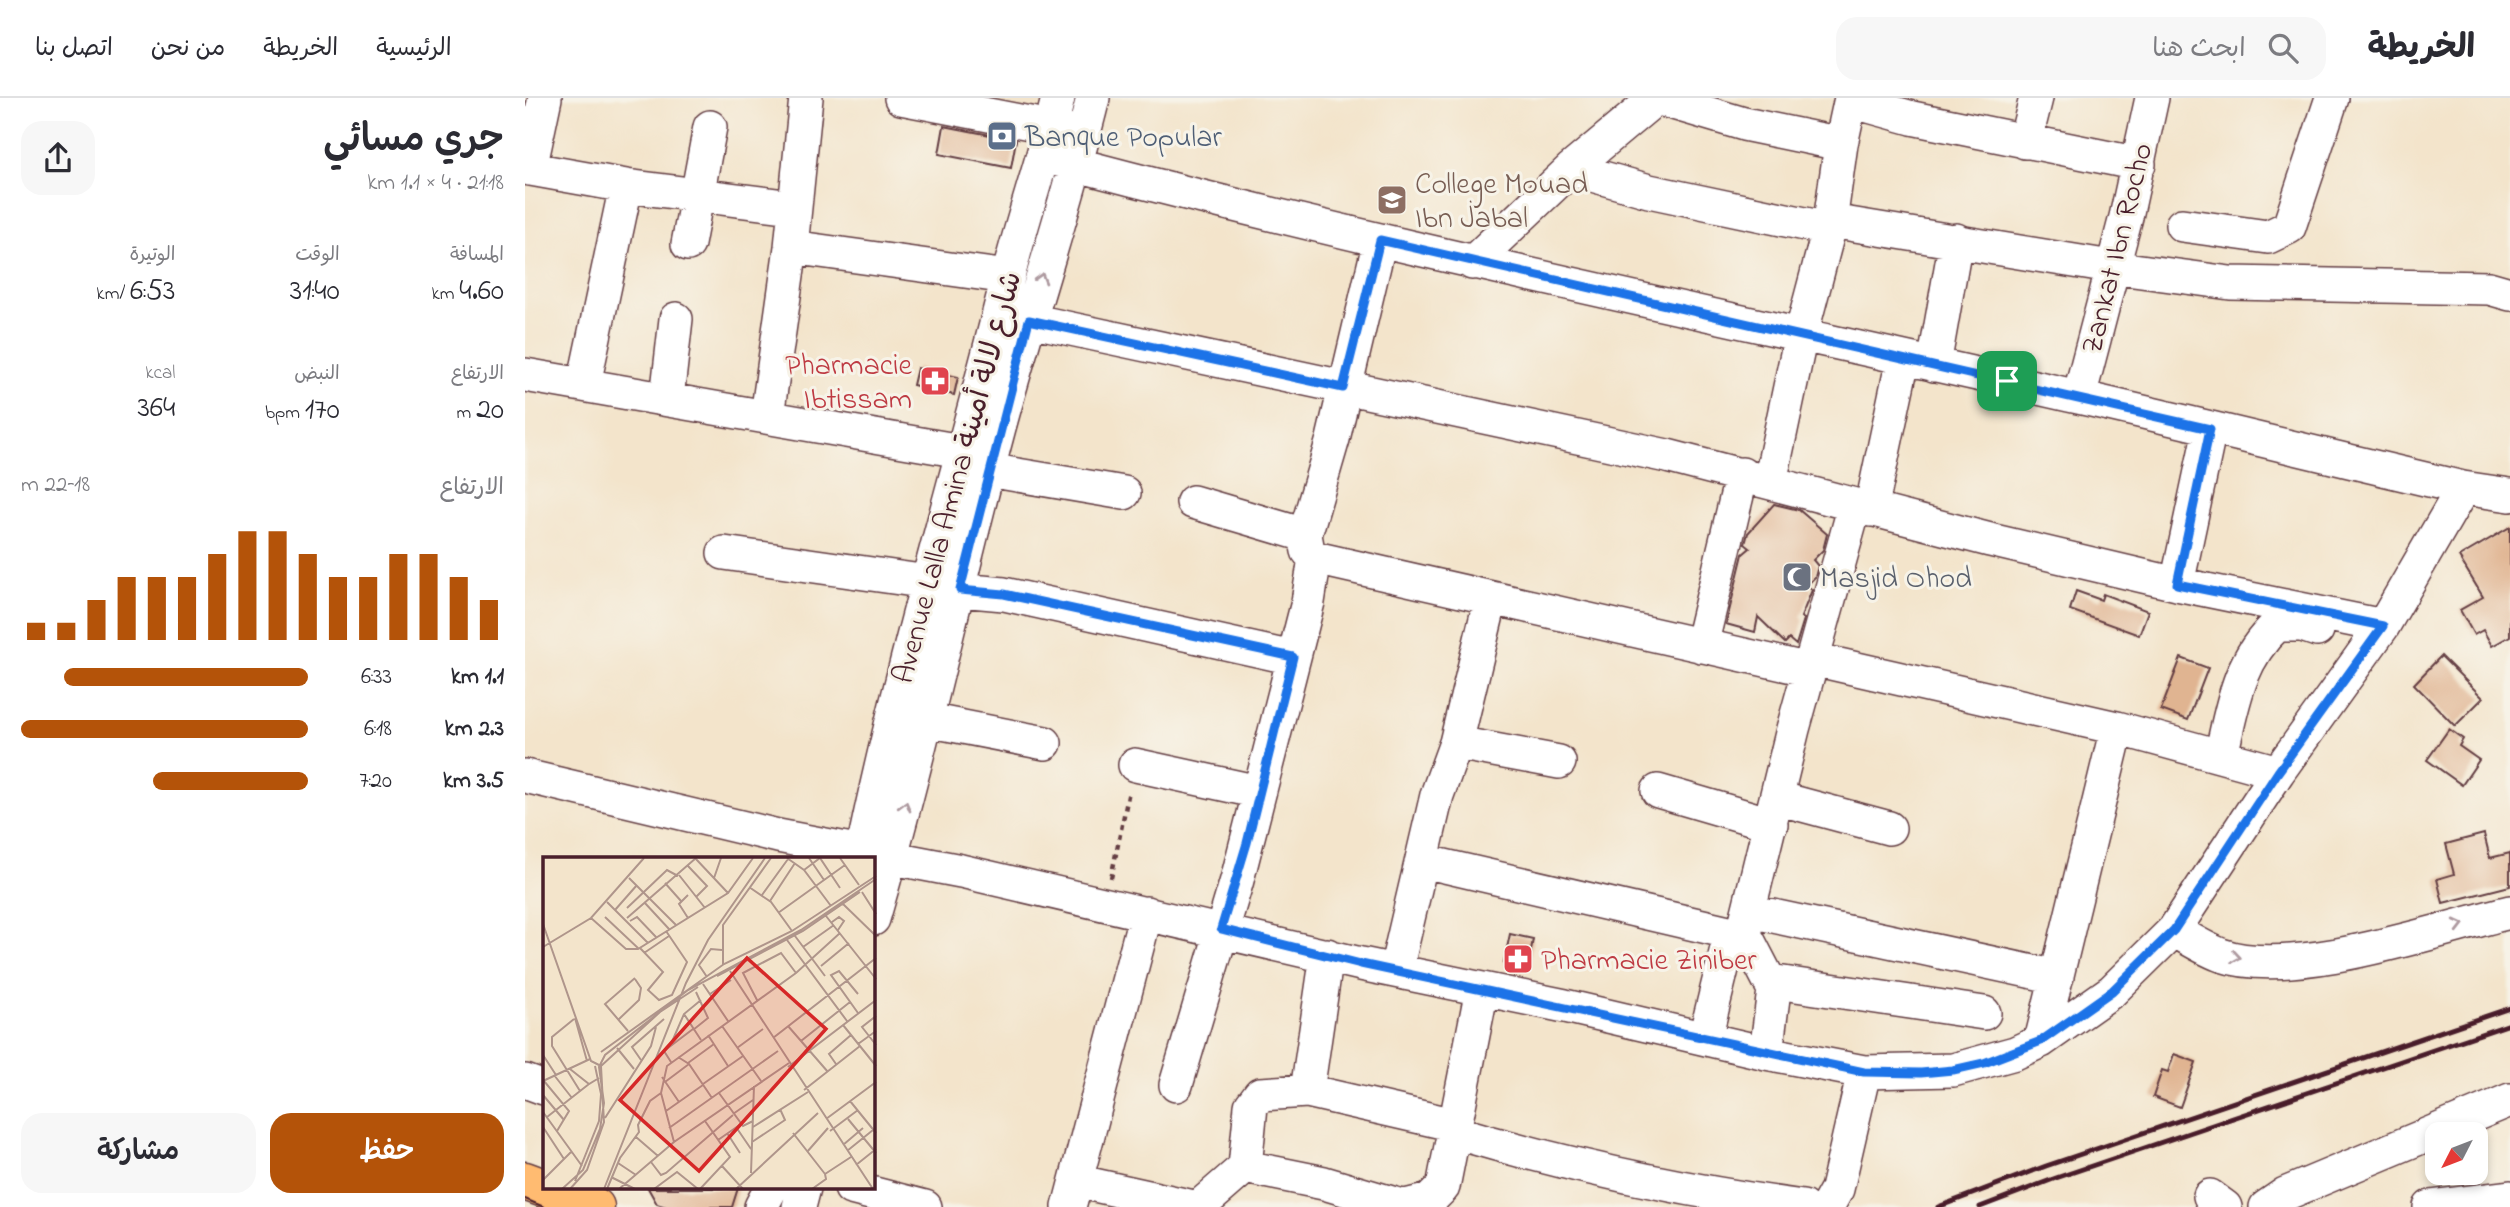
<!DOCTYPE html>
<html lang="ar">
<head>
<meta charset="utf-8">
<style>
  :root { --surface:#fff; --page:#f7f7f7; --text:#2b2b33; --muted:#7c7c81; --line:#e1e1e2; --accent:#b45309 }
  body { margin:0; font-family:"Indie Flower","Playpen Sans Arabic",sans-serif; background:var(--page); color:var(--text); direction:rtl; height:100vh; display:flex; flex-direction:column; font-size:26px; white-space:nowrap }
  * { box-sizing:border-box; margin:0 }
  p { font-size:23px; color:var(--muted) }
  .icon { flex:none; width:38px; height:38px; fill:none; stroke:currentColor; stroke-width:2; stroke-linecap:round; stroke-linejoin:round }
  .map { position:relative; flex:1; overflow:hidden; direction:ltr }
  .details { display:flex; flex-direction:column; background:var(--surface); width:525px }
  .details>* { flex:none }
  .needle { width:46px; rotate:228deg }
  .tools { position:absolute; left:1900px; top:1024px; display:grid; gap:14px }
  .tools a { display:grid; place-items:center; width:63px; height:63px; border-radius:14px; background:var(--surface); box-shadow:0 4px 10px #0003; font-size:35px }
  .pin { position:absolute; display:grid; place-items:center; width:60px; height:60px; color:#fff; margin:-30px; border-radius:14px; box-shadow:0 4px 10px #0006 }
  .round { display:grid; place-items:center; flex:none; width:74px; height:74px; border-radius:21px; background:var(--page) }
  .overview { display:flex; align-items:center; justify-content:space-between; height:119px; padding:0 21px }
  h1 { font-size:38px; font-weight:600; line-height:52px }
  .figures { display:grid; grid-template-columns:repeat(3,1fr); gap:10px; height:119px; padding:7px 21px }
  .figures div { display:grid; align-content:center }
  .figures b { font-size:30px; font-weight:600 }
  .figures small { font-size:19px; font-weight:400 }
  .figures p { font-size:19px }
  .chart { height:196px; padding:14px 21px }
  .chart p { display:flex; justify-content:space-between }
  .chart svg { width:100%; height:126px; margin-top:7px; stroke:var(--accent); stroke-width:6 }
  .cta { display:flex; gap:14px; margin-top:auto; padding:14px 21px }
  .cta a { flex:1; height:80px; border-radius:21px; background:var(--accent); color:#fff; font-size:28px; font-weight:600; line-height:80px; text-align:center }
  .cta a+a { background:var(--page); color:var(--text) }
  ul { padding:0 21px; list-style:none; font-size:23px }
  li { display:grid; grid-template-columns:112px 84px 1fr; align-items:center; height:52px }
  li i { height:18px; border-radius:9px; background:var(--accent) }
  header { display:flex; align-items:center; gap:42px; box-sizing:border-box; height:98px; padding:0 35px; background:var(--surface); border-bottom:2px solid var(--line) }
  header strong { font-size:33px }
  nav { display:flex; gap:38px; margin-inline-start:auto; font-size:24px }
  .search { width:490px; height:63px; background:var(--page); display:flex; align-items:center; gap:18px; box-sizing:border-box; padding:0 24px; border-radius:21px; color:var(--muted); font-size:26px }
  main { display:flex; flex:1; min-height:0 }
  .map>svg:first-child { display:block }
  .building { fill:#e0b491 }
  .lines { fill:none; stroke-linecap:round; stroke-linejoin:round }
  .minor-casing { stroke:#633d43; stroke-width:36 }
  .major-casing { stroke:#633d43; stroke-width:41 }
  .path { stroke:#633d43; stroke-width:4.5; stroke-dasharray:5 5; stroke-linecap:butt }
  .minor { stroke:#fff; stroke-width:33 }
  .major { stroke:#ffbb71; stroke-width:38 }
  .tram { stroke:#4a1f2b; stroke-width:2 }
  .rail { stroke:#4a1f2b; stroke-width:5 }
  .oneway { stroke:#ae9aa0 }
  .route-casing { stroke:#fff; stroke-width:14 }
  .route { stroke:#1a73e8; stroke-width:9 }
  .labels { text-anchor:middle; stroke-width:6; stroke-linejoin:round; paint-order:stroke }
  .service-label { font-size:30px; fill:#4e5e75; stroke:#f7f3e8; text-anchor:start }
  .education-label { font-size:30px; fill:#785e54; stroke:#f7f3e8; text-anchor:start }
  .street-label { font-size:30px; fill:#4a1f2b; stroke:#f7f3e8 }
  .health-label { font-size:30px; fill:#be3a42; stroke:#f7f3e8; text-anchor:end }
  .worship-label { font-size:30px; fill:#5b616d; stroke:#f7f3e8; text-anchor:start }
  .inset-road { fill:none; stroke:#af958b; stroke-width:2 }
  .view { fill:#d62828; fill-opacity:0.15; stroke:#d62828; stroke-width:3.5 }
  .inset-edge { fill:none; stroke:#4a1f2b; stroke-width:3.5 }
</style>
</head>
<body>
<header>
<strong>الخريطة</strong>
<div class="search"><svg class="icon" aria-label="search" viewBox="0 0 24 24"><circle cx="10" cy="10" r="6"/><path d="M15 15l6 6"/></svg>ابحث هنا</div>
<nav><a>الرئيسية</a><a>الخريطة</a><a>من نحن</a><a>اتصل بنا</a></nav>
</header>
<main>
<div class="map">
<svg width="1985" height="1109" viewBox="0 0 1985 1109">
  <rect width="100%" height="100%" fill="#f7f3e8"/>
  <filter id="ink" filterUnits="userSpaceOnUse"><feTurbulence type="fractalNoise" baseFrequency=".0143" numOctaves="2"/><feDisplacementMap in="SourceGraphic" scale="14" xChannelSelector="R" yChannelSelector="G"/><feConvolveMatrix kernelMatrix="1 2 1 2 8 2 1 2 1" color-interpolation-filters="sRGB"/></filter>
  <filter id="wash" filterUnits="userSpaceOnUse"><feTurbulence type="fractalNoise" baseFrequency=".00686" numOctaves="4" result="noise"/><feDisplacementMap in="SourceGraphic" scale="28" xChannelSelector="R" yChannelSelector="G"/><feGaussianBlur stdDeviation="1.57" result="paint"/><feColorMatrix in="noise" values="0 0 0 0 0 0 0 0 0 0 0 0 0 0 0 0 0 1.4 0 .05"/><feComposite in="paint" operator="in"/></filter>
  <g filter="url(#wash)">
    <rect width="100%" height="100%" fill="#f3e4cb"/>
    <g id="blocks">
      <path class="building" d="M419,28L491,42L486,70L414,56Z
        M392,270L433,279L429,297L388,287Z
        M1249,406L1274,412L1302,436L1298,452L1288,462L1293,468L1290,479L1282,487L1287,492L1276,519L1279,521L1271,547L1264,541L1260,545L1233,519L1230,534L1201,526L1218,456L1225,450L1220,446L1223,435Z
        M1985,429V538L1967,548L1958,532L1949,537L1935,512L1958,499L1934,459Z
        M1551,493L1576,502L1578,496L1623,513L1614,537L1545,512Z
        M1916,558L1958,600L1930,628L1889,586Z
        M1656,560L1683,570L1663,622L1636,612Z
        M1924,631L1938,641L1934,648L1954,662L1937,687L1902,662Z
        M1959,736L1965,760L1985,755V788L1918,805L1912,781L1929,776L1921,746Z
        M985,836L1008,841L1003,869L979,864Z
        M1649,956L1671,964L1655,1009L1628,999L1637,972L1643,974Z
        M123,1090H213L207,1109H141L132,1106Z"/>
    </g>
  </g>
  <g filter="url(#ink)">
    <use href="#blocks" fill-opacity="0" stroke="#633d43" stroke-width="2"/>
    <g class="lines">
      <g class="minor-casing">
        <path id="minor" d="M376,0L546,33
          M1131,0L1219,26L1316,46
          M1326,3L1387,20L1614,66
          M1500,44L1511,0
          M519,58C861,150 1208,220 1553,299C1681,328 1809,360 1938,390L1985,397
          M0,70L101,88L268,109
          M5,71L20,0
          M1046,71L1124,93L1304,131
          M1306,123L1586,169L1705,185L1964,190L1985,196
          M1657,127L1743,139L1764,129L1807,0
          M163,146L185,29
          M266,149L483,179
          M947,165L1046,71L1131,0
          M504,222L1142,358L1465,442L1652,486L1858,528
          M1409,267L1431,142
          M0,277L436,353
          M59,286L101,88
          M1554,299L1601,119L1627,0
          M142,300L151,221
          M242,318L266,149L281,0
          M463,372L599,395
          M1245,384L1276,237L1304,131L1316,46L1326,0
          M668,404L780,437
          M1346,412L1378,261
          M199,455L403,484
          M790,460L1285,572
          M1652,486L1685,331
          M435,492L479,496L768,560
          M1176,548L1217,376
          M1288,561L1592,630L1753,674
          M402,622L520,645
          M931,645L1034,664
          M1696,658C1707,610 1713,562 1752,527H1777L1792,532
          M610,667L734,694
          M0,678L253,738L436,773L836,866L1040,908L1241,955L1339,974L1428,972L1490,955L1516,943L1587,893L1649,832L1753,674L1858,528L1938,390
          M1133,693L1246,726
          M1252,700L1364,730
          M336,761C376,565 435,373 483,179C498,119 519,60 533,0
          M898,763L1221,838
          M1225,813L1532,879
          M348,821C395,661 429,498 472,337C502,224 540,114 568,0
          M1649,832C1664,841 1680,851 1696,857C1768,882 1911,832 1985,814
          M871,872L912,697L931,645L966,500
          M1245,883L1459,915
          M1180,940L1206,834
          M1516,943L1592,630
          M1241,955L1249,892L1221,838V823L1268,631L1330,407
          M0,983L19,990
          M651,987L712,782L783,504L790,460L783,453L780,437L808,341L855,142
          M782,993L802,857
          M929,1034C1044,1068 1159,1093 1278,1109
          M720,1069L726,1008L735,996L782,993L930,1027
          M551,1083L669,1109
          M326,1090L400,1109
          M1685,1098L1700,1109
          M236,1109L246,1090
          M274,1109L279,1090
          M544,1109L621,815
          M674,1109L720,1069L799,1085L877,1108
          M876,1109L905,1102L918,1089L957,891
          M1302,1109L1312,1091L1339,974
          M1741,1109L1760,1096L1985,1002
          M1905,1109L1985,1099"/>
      </g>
      <g class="major-casing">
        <path id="major" d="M0,1083L70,1109"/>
      </g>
      <path class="path" d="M586,780L604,693"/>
      <use href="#minor" class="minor"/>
      <use href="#major" class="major"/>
      <path class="tram" d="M0,1101L19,1109"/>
      <path class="rail" d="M1413,1109L1521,1068L1985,910
        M1455,1109L1531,1080L1985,926"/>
    </g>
    <defs><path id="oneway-chevron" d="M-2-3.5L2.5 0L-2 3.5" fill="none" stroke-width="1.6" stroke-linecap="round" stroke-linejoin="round" transform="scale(1.75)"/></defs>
    <g class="oneway">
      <use href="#oneway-chevron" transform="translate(516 180) rotate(-74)"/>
      <use href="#oneway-chevron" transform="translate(380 708) rotate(-75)"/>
      <use href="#oneway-chevron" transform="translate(1934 827) rotate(-14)"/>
      <use href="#oneway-chevron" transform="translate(1711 859) rotate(9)"/>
    </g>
  </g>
  <g class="lines" filter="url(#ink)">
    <g class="route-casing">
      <path id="route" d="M855,142L1685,331L1652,486L1858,528L1753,674L1649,832L1587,893L1516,943L1459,965L1428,972L1396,975L1339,974L836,866L696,831L722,745L768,559L479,496L435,492L504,222L818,290Z"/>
    </g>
    <use href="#route" class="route"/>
  </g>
  <defs>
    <g id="bank-square" transform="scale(1.575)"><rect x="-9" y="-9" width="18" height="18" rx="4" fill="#5c6f8a" stroke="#f7f3e8"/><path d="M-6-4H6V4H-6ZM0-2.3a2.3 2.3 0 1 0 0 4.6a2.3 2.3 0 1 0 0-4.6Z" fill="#fff"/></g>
    <g id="school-square" transform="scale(1.575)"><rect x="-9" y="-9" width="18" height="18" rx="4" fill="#8d6e63" stroke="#f7f3e8"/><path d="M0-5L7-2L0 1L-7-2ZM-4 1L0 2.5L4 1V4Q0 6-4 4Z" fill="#fff"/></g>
    <g id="pharmacy-square" transform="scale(1.575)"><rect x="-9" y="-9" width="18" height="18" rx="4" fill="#e0444e" stroke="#f7f3e8"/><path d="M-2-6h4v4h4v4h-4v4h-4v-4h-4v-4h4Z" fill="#fff"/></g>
    <g id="mosque-square" transform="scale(1.575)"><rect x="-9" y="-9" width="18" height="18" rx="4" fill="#6b7280" stroke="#f7f3e8"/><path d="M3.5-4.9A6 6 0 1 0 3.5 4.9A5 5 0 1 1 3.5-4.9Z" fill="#fff"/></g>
  </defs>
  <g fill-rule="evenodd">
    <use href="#bank-square" x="477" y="38"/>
    <use href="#school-square" x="867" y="102"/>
    <use href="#pharmacy-square" x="410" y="283"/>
    <use href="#mosque-square" x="1272" y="479"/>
    <use href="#pharmacy-square" x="993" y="861"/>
  </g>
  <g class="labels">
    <g class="service-label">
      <text x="500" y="48">Banque Popular</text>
    </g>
    <g class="education-label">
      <text x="890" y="95">College Mouad<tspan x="890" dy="34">Ibn Jabal</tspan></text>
    </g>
    <g class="street-label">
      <text transform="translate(1591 150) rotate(-76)" y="10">Zankat Ibn Rocho</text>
      <text transform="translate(431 379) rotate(-75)" y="10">Avenue Lalla Amina شارع لالة أمينة</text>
    </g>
    <g class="health-label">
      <text x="387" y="276">Pharmacie<tspan x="387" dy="34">Ibtissam</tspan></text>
      <text x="1016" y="871" text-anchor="start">Pharmacie Ziniber</text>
    </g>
    <g class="worship-label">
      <text x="1295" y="489">Masjid Ohod</text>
    </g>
  </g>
  <g transform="translate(18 759)">
    <rect width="332" height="332" fill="#f3e4cb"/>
    <path class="inset-road" d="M152,1L185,36M244,1L261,13L288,49M266,1L281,23M297,1L316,28M145,9L164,29L153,40M261,13L277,1L297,31M136,18L162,51M86,21L133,68M171,21L178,1M122,26L138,44M206,30L228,45L249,74M319,35L333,57M145,38L136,47L145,61M219,38L245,2M227,44L252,6M64,45L105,86M101,45L126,72M300,47L333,79M84,51L124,13L135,19M72,53L94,28M235,56L302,8M283,59L333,122M62,60L96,92M48,61L83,92H95L185,36L210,1M84,61L153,1M87,64L94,60L113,80M289,65L296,60L301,64L295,73M0,67L48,204L58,209M252,79L282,119M244,83L304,164M0,90L48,61L101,1M260,90L291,68M97,91L120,115L105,133L116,143L129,138L144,105L123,74M101,96L126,79M180,108V68L228,1M278,109L306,86M187,114L330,332M174,119L260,74L317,35M164,120L156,108L168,92L179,93M160,127L185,164M167,137L188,123M315,137L296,114L288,118L315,156M214,143L200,116L238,96L253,116M141,157L158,183M333,159L319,170L333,188M32,161L44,204M31,162L9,180V189L37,234M75,163L96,143L98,131L92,122M300,168L333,209M179,169L218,224M245,169L285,215M150,173L165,161L153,135M85,174L62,147L92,121M165,178L185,209M230,181L333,101M258,184L307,145M128,187L141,157L158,143M315,187L333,174M74,191L91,212M194,191L220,172M58,195L181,107L249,74L333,19M0,198L13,218M135,200L146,207L169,241M98,203L89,190L121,162M128,205L121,194L150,172M145,206L171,187M293,207L286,197L308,178M58,209L117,155L155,130M245,210L333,143M27,212L46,227L56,221M11,218L29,241M119,220L136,245M0,224L47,202M1,224L26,254L14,274M122,225L146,207M160,227L200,199M261,233L317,189M176,236L200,269L210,264M0,238L21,263M307,244L333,276M123,254L160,228M0,255L39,309M190,257L210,243M4,260L46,227M62,261L108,189L113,170M283,262L333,225M305,262L333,296M0,270L21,302M193,270L208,292M210,270L265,235M126,271L235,194M287,274L315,253M184,276L197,296M250,276L282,317M93,280L115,299M175,283L198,267M131,285L118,236L124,209L253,116L297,76M209,285L242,263L237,252M300,288L320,271M304,294L330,273M264,295L285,271M108,305L118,318L123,316L190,258M75,306L93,318M313,308L333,292M179,309L200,332M208,316L211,229M282,317L308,300M68,320L92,332M0,323L29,294M32,324L56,264L58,237L52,209M19,332L40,313L57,272L61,246L56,210L62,198L145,133L258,73L333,22M27,332L44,313L61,265L58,209M61,332L143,126L165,83L222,1M64,332L77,301L96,275L95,268L107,244L118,236M76,332L131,285L246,206M111,332L134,315L155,332M157,332L187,300L162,264M193,332L275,256M269,332L283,322L282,317"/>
    <path class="view" d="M204,101L283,172L156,314L77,243Z"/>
    <rect width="332" height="332" class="inset-edge"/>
  </g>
</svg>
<div class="tools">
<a><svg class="needle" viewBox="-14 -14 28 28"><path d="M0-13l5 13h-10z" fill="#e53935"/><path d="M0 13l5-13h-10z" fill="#7c7c81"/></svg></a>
</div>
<div class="pin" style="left:1482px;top:283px;background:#1e9e55"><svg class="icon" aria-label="arrive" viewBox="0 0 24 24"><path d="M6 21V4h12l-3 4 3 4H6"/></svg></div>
</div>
<section class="details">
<div class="overview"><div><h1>جري مسائي</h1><p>21:18 · 4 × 1.1 km</p></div><a class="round"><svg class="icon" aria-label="share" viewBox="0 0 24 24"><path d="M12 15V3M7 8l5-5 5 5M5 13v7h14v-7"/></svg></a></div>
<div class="figures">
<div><p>المسافة</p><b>4.60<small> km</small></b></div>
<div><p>الوقت</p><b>31:40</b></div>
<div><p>الوتيرة</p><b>6:53<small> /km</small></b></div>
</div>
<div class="figures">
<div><p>الارتفاع</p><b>20<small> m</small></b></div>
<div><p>النبض</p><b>170<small> bpm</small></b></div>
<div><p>kcal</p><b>364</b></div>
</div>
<div class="chart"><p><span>الارتفاع</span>18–22 m</p>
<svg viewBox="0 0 160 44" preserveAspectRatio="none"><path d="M5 44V38M15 44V38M25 44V30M35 44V22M45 44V22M55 44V22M65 44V14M75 44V6M85 44V6M95 44V14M105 44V22M115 44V22M125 44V14M135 44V14M145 44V22M155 44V30"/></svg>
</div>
<ul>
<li><b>1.1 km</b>6:33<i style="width:85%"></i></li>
<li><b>2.3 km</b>6:18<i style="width:100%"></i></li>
<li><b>3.5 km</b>7:20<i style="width:54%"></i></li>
</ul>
<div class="cta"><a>حفظ</a><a>مشاركة</a></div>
</section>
</main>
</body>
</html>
